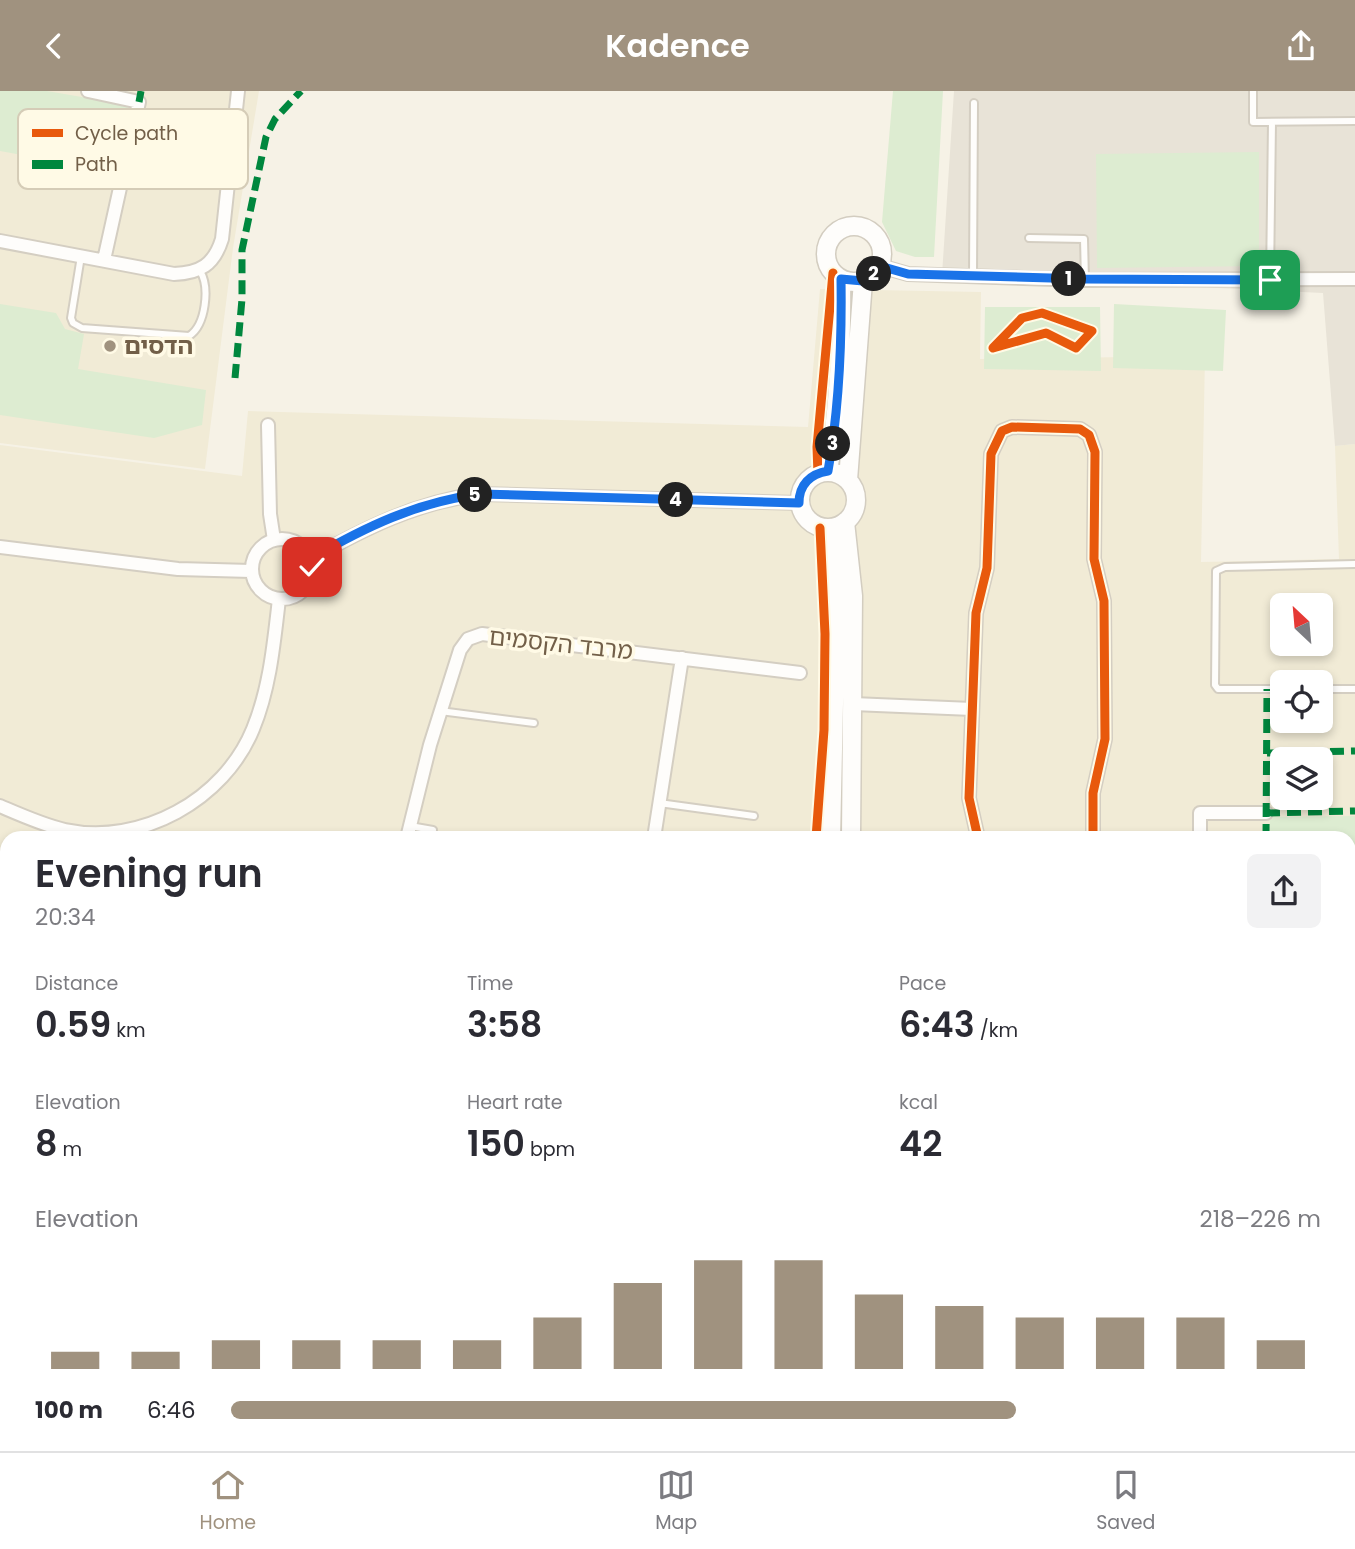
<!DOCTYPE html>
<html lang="en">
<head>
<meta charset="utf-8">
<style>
  :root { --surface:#fff; --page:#f2f2f3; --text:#2b2b33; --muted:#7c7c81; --line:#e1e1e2; --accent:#a0927f }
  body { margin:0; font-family:Poppins,"Noto Sans Hebrew",sans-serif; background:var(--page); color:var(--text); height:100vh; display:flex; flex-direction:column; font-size:26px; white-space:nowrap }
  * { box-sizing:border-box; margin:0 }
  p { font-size:23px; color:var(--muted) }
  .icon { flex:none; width:38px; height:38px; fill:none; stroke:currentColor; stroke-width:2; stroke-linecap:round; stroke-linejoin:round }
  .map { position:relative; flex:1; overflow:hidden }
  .side { position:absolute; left:0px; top:740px; width:1356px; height:621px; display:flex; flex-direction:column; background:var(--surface); border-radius:21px 21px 0 0; box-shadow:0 4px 10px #0003 }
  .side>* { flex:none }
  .needle { width:46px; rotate:334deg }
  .fabs { position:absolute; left:1270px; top:502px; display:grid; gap:14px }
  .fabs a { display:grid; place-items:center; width:63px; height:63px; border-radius:10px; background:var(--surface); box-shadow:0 4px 10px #0003; font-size:35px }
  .pin { position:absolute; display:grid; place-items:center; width:60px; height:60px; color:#fff; margin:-30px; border-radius:14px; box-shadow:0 4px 10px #0006 }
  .km { position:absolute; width:35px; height:35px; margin:-18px; border-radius:50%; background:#222; color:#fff; font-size:19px; line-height:35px; text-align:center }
  .round { display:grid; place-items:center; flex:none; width:74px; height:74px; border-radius:10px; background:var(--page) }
  .summary { display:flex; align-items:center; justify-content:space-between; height:119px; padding:0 35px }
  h1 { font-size:38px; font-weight:600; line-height:52px }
  .figures { display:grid; grid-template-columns:repeat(3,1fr); gap:10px; height:119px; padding:7px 35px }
  .figures div { display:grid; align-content:center }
  .figures b { font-size:35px; font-weight:600 }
  .figures small { font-size:19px; font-weight:400 }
  .figures p { font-size:19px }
  .chart { height:196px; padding:14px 35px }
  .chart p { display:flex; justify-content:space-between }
  .chart svg { width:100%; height:126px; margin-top:7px; stroke:var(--accent); stroke-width:6 }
  ul { padding:0 35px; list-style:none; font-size:23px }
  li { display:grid; grid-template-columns:112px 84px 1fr; align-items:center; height:52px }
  li i { height:18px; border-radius:9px; background:var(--accent) }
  header { display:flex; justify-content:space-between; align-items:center; height:91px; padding:0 35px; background:var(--accent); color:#fff; font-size:32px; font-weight:600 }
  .tabs { display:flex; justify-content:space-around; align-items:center; height:98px; border-top:2px solid var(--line); background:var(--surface); font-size:19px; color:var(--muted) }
  .tabs a { display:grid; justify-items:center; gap:4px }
  .tabs .active { color:var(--accent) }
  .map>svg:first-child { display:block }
  .residential { fill:#f1ebd6; fill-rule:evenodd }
  .industrial { fill:#e8e3d7 }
  .green { fill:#ddecd1 }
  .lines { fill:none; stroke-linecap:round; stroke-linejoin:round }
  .lane-casing { stroke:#d4cec2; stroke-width:10 }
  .street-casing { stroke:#d4cec2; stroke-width:16 }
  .secondary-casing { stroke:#d3cdc0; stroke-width:21 }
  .lane { stroke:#fefdfb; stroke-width:6 }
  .street { stroke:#fefdfb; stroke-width:12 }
  .secondary { stroke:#fefdfb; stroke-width:18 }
  .quiet { stroke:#00873e; stroke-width:7; stroke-dasharray:14 7; stroke-linecap:butt }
  .cycleway-casing { stroke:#fffae6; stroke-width:13 }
  .cycleway { stroke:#e8590c; stroke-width:9 }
  .route-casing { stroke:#fff; stroke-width:14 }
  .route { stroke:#1a73e8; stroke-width:9 }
  .poi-dot { fill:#a0927f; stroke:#fffae6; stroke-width:2.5 }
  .labels { text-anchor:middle; stroke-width:7; stroke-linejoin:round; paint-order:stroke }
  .poi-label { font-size:24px; font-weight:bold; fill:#725f48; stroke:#fffae6; text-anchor:start }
  .street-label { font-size:24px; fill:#725f48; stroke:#fffae6 }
  .key { fill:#fffae6; stroke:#d5ccb7; stroke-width:2 }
  .key-label { font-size:19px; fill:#725f48 }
</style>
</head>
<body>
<header><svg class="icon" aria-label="back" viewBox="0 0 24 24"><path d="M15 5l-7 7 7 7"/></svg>Kadence<svg class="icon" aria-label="share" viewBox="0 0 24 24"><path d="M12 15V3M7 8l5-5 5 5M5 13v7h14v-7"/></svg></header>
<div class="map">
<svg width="1355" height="1360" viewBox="0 0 1355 1360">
  <rect width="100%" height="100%" fill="#f6f2e6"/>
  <path class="residential" d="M0,0H259L233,157L205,378L0,352Z
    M820,198L981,201L980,268L1205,265L1201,471L1339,468L1335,355L1355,353V1360H0V354L242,385L248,320L808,336ZM1283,514H1321V553H1283ZM1283,592H1321V630H1283ZM1283,668H1321V707H1283ZM7,747H1349V1354H7Z"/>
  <path class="industrial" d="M954,0H1355V353L1335,355L1323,202L942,184Z"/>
  <path class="green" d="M0,0H47L128,14L116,81L0,60Z
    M893,0H943L934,166H915L896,160L882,131Z
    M1259,61V175L1097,177L1096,63Z
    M0,213L56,222L65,238L84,243L78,278L206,299L202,334L154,347L0,324Z
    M1114,213L1226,219L1223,280L1113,277Z
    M985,216H1100L1101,280L984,278Z
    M1355,725V847H1349V747H1270V726Z
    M0,809L7,811V835L1,863Z
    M7,967V1015L0,1034V988Z
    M1349,1012L1355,1018V1051H1349Z
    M7,1171V1240L0,1239V1186Z
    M789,1355H888V1360H788Z"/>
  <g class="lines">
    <g class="lane-casing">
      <path id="lane" d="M1253,0V31L1355,30
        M1029,147L1084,148L1085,189
        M81,165L71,227L73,232L82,237L189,245C206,234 210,196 200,180
        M973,185L974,12
        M1270,189L1272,31
        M1283,598H1218L1215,594L1216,480L1225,476L1355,473
        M1321,598H1355
        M440,620L534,632
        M659,712L754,725
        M410,735L433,739L431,747
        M0,1242L7,1244
        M249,1354L251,1360
        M543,1360V1354"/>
    </g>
    <g class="street-casing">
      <path id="street" d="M88,0L139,11L104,169
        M0,150L174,183C200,182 214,174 222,148L238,0
        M880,175L908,183L1085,189L1355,188
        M268,334L270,423L274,449
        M252 478a30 30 0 1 1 60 0a30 30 0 1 1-60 0Z
        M0,456L178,478L251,480
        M310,468C365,437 417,411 480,403L799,412
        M853,613L972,618
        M0,715C21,724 43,734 65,739C141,755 224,709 253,638C270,597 274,551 279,508
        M407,747L430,654L460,559L468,548L482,543L800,582
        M654,747L682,567
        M978,747L969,707L976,522L987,477L991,363L1002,340L1012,336L1080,338L1089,344L1095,361L1094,468L1104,510L1105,648L1093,702V747
        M1200,747V722H1266
        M0,1131L7,1133
        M355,1354L365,1360
        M649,1354V1360
        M338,1360L346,1354
        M371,1360L380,1354
        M772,1360L773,1354
        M965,1360V1354
        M1287,1360V1354"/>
    </g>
    <g class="secondary-casing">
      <path id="secondary" d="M826 163a28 28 0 1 1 56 0a28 28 0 1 1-56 0Z
        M828,380C839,317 842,252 841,188
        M800 409a28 28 0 1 1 56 0a28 28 0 1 1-56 0Z
        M848,389L863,190
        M845,431L853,505L851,747
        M829,437L837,479L831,747
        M0,939L7,942
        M1349,983H1355
        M1349,999L1355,1001"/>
    </g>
    <use href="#lane" class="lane"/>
    <use href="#street" class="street"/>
    <use href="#secondary" class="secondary"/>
    <path class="quiet" d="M139,11L141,0
      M235,287L242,208V159L266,46L275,28L301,0
      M1267,662L1355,660
      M1266,722L1355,720
      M1266,747L1267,598
      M1349,805H1355
      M1349,851H1355
      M1349,911H1355
      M0,1183L7,1164
      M0,1200L6,1216L1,1223L7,1238
      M1082,1354V1360"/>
    <g class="cycleway-casing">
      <path id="cycleway" d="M1042,222L1092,240L1076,257L1046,242L993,257L1022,227Z
        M818,383L817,356L833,182
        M816,747L824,639L825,543L820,437
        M978,747L969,707L976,522L987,477L991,363L1002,340L1012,336L1080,338L1089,344L1095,361L1094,468L1104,510L1105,648L1093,702V747"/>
    </g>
    <use href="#cycleway" class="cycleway"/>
  </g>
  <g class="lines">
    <g class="route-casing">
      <path id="route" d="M312,476L310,468C365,436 417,411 480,403L799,412C799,394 810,383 828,380C839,318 842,252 841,188L863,190L880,175L908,183L1085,188L1270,189"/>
    </g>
    <use href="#route" class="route"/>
  </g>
  <circle class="poi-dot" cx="110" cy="255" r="7"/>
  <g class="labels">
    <g class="poi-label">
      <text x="124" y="263">הדסים</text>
    </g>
    <g class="street-label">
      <text transform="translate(561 553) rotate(6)" y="8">מרבד הקסמים</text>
    </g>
  </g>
  <rect x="18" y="18" width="230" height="80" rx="10" class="key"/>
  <rect x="32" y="38" width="31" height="8" fill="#e8590c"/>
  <rect x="32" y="69" width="31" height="9" fill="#00873e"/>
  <g class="key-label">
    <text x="75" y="49">Cycle path</text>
    <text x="75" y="80">Path</text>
  </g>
</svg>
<div class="fabs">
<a><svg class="needle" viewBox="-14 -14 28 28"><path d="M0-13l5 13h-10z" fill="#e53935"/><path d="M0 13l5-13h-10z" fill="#7c7c81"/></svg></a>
<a><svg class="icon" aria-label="locate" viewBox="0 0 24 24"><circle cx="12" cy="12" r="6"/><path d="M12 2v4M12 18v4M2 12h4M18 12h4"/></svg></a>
<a><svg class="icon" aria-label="layers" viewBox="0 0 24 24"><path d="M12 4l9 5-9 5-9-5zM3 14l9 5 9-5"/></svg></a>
</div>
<div class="pin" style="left:1270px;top:189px;background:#1e9e55"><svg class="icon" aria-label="arrive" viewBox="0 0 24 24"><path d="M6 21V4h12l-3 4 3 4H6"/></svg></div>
<div class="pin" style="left:312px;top:476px;background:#d93025"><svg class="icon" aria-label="check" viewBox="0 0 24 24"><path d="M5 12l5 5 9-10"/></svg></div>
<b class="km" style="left:1069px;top:188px">1</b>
<b class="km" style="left:874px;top:183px">2</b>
<b class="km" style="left:833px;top:353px">3</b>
<b class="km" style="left:676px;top:409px">4</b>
<b class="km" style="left:475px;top:404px">5</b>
<section class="side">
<div class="summary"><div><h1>Evening run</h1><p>20:34</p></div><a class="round"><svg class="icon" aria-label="share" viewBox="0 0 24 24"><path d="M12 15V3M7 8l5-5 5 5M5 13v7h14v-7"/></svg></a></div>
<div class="figures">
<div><p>Distance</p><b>0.59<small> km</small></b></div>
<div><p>Time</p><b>3:58</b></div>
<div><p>Pace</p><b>6:43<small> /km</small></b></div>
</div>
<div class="figures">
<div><p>Elevation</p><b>8<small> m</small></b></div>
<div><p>Heart rate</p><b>150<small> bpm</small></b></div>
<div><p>kcal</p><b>42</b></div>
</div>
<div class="chart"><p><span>Elevation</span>218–226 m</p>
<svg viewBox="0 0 160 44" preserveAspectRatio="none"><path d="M5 44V38M15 44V38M25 44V34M35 44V34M45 44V34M55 44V34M65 44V26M75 44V14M85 44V6M95 44V6M105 44V18M115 44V22M125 44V26M135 44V26M145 44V26M155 44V34"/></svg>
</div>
<ul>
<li><b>100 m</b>6:46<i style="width:72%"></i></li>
</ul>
</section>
</div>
<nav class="tabs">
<a class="active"><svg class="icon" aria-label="home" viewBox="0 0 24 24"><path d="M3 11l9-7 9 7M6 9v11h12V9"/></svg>Home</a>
<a><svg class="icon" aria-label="map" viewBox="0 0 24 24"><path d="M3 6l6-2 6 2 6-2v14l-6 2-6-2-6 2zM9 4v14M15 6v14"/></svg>Map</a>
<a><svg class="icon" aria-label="saved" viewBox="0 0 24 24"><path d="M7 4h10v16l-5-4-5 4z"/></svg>Saved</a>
</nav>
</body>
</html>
